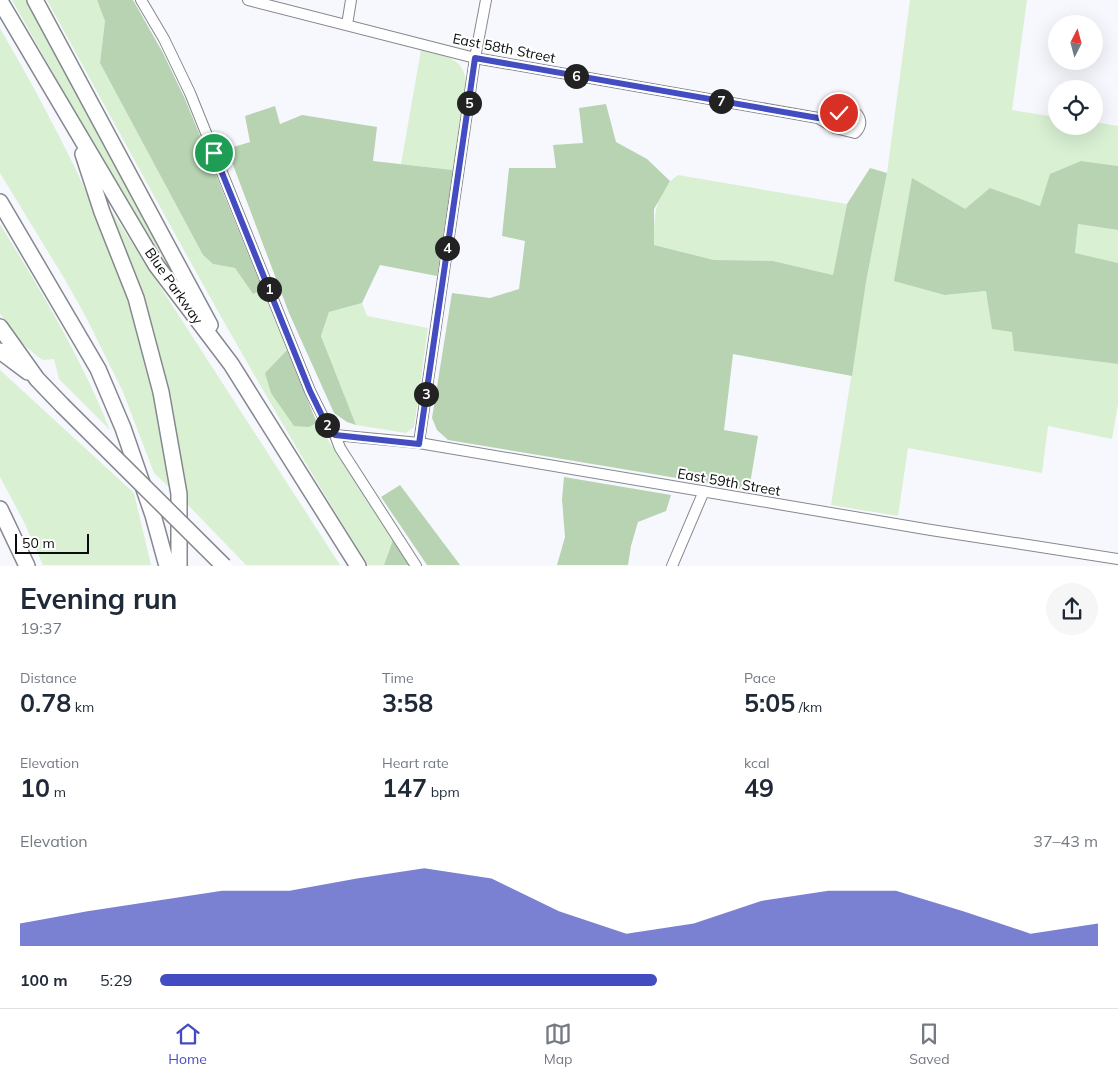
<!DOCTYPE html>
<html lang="en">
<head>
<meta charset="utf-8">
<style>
  :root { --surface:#fff; --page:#f6f6f7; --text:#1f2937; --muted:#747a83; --line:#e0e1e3; --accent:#434cc0 }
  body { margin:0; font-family:Mulish,sans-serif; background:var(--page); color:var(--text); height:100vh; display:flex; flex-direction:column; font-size:19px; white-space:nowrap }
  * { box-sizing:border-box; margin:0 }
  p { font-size:16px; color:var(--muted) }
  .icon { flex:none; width:28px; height:28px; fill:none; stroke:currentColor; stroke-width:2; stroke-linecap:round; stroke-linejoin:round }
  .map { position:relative; height:566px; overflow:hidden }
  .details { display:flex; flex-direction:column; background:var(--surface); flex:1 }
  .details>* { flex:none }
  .needle { width:32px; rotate:6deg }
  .tools { position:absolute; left:1048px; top:15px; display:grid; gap:10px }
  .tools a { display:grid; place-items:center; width:55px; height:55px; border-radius:50%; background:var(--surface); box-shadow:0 5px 20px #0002; font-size:25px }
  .scale { position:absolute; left:15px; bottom:12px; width:74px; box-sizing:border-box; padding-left:5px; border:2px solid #0b0c0e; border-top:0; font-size:14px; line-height:18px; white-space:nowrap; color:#0b0c0e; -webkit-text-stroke:4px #fff; paint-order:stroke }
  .pin { position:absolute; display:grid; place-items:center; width:42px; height:42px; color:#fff; margin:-21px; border:2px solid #fff; border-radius:50%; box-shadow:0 1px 5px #0007 }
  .km { position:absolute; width:25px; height:25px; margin:-12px; border-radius:50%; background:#222; color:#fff; font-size:14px; line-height:25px; text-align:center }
  .round { display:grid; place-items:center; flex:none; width:52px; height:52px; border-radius:26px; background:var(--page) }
  .head { display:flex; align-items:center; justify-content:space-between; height:85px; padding:0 20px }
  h1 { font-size:28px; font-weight:700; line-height:38px }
  .stats { display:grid; grid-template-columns:repeat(3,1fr); gap:8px; height:85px; padding:5px 20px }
  .stats div { display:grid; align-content:center }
  .stats b { font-size:25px; font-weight:700 }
  .stats small { font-size:14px; font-weight:400 }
  .stats p { font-size:14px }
  .chart { height:140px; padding:10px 20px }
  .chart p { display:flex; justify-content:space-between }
  .chart svg { width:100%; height:90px; margin-top:5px; fill:var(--accent); opacity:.7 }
  ul { padding:0 20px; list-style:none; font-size:16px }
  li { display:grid; grid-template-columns:80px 60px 1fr; align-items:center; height:38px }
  li i { height:12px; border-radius:6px; background:var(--accent) }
  .tab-bar { display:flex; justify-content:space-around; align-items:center; height:70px; border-top:1px solid var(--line); background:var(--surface); font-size:14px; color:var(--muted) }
  .tab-bar a { display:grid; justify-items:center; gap:2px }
  .tab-bar .current { color:var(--accent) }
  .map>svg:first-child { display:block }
  .green { fill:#d9f0d3 }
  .forest { fill:#b7d3b1 }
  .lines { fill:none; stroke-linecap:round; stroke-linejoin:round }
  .minor-casing { stroke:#85888e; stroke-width:12 }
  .highway-casing { stroke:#85888e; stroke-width:18 }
  .minor { stroke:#fff; stroke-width:10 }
  .highway { stroke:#fff; stroke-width:15 }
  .highway-bridge-casing { stroke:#85888e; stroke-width:18; stroke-linecap:butt }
  .highway-bridge { stroke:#fff; stroke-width:15 }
  .route-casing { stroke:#fff; stroke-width:10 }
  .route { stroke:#434cc0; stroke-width:6 }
  .labels { text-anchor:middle; stroke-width:4; stroke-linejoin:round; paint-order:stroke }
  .street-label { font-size:14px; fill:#0b0c0e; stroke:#fff }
</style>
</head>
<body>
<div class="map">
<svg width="1118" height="566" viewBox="0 0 1118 566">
  <rect width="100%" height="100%" fill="#f6f8fe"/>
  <path class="green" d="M12,0H26L199,314C130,213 72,106 12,0Z
    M47,0H97L105,21L100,63L203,255L213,264L235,268L253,294L263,290L287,350L265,373L309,427L317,423L393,540L384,565H368C253,382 151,190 47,0Z
    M910,0H1027L1012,110L1056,117V126H1094V122L1118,126V166L1081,161L1040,206L990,188L945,295L987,291L992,329L1013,331L1014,351L1118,364V404L1112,439L1048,426L1042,473L908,448L898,516L831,505L866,282L887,173Z
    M0,28C57,127 110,228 141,339C154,388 161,438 170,488L154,473L123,392L86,317L64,278L0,173Z
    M421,50C442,56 464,56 466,82L453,170L401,164Z
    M678,175L847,204L833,275L773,261L714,260L654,245C654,218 654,192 678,175Z
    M112,212L340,565H246L187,504L176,439L142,297L110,213Z
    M0,224C41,291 81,357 110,430L59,379L54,359L43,360L38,357L23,344L0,314Z
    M1078,224L1118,230V263L1075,254Z
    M362,303L367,316L428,328L414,427L406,433L356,425L321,336L329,312Z
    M0,370L134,493L151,565H43L24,522L0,477Z"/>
  <path class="forest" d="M97,0H133L163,53L185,99L263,290L253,294L235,268L213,264L203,255L100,63L105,21Z
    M606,104L616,142L647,159L670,181L654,209V245L714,260L773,261L833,275L847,204L870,168L887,173L866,282L852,376L733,354L724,430L758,436L749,490L448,440L437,430L432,418L452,293L490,298L519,289L525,241L502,236L509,168H556L553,145L583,143L579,108Z
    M275,106L280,124L302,115L377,127L373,161L453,170L437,276L380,265L362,303L329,312L321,336L356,425L347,422L334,413L289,313L227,149L250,142L245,116Z
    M1081,161L1118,166V230L1078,224L1075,253L1118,263V364L1014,351L1012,332L992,329L986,291L945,295L894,281L912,178L965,209L990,188L1040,206L1050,174Z
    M287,350L317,423L309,427L294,426L271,393L265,373Z
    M564,477L671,495L666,511L638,522L631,546L628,565H557L565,537L562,499Z
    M400,485L460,565H427L381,497Z
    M393,540L409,565H384Z"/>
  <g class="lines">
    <g class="minor-casing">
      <path id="minor" d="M141,0L164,39L190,93L310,391L329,429L335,435L340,448L416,566
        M248,0L475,58L818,118L835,128L855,133C861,127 862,121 857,114L839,113L818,118
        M347,25L351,0
        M335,435L419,443L931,530L1118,559
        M419,443L475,58L486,0
        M672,566L704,491"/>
    </g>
    <g class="highway-casing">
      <path id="highway" d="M35,0L210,325
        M0,1L156,265L231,364L358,566
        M83,154L102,212L136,298L161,392L179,494V566
        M0,202L98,369L123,428L153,515L167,566
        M0,327L37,379L62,405
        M0,351L28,372
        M0,509L27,566"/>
    </g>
    <use href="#minor" class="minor"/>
    <use href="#highway" class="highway"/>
    <g class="highway-bridge-casing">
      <path id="highway-bridge" d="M62,405L224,566"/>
    </g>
    <use href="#highway-bridge" class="highway-bridge"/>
  </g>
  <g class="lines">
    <g class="route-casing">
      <path id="route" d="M214,153L310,391L329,430L335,435L419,444L475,58L818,118L839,113"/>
    </g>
    <use href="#route" class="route"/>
  </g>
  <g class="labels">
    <g class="street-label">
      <text transform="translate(504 48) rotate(11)" y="5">East 58th Street</text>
      <text transform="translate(174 286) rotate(55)" y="5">Blue Parkway</text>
      <text transform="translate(729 482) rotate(10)" y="5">East 59th Street</text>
    </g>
  </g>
</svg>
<div class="tools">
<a><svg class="needle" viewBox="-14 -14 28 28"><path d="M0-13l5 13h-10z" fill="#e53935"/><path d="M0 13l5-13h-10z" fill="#747a83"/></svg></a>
<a><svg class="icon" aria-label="locate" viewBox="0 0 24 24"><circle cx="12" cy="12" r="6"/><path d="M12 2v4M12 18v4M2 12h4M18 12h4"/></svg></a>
</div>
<div class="scale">50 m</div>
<div class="pin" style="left:214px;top:153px;background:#1e9e55"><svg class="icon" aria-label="arrive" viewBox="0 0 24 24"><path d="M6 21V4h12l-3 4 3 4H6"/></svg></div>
<div class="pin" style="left:839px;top:113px;background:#d93025"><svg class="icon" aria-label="check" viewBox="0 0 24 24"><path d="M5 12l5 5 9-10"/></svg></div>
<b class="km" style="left:269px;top:289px">1</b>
<b class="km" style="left:327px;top:425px">2</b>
<b class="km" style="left:426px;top:394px">3</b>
<b class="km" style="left:447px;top:248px">4</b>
<b class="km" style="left:469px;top:103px">5</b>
<b class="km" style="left:576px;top:76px">6</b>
<b class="km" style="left:721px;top:101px">7</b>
</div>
<section class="details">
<div class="head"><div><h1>Evening run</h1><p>19:37</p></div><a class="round"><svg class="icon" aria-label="share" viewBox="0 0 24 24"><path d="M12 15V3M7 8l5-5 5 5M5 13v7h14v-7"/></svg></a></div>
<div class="stats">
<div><p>Distance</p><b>0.78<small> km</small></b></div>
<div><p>Time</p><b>3:58</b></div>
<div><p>Pace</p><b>5:05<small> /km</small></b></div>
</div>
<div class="stats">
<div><p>Elevation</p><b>10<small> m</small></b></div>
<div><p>Heart rate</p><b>147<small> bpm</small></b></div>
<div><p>kcal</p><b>49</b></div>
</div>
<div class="chart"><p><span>Elevation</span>37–43 m</p>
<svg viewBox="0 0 160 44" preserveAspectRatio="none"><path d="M0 44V33L10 27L20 22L30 17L40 17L50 11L60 6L70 11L80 27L90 38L100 33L110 22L120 17L130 17L140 27L150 38L160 33V44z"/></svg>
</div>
<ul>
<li><b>100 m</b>5:29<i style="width:53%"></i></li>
</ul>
</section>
<nav class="tab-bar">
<a class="current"><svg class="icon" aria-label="home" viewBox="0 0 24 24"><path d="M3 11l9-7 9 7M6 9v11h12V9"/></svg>Home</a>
<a><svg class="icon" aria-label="map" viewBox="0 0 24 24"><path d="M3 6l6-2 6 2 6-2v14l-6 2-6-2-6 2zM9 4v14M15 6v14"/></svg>Map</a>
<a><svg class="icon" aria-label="saved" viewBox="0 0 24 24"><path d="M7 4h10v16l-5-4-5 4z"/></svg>Saved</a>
</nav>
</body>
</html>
